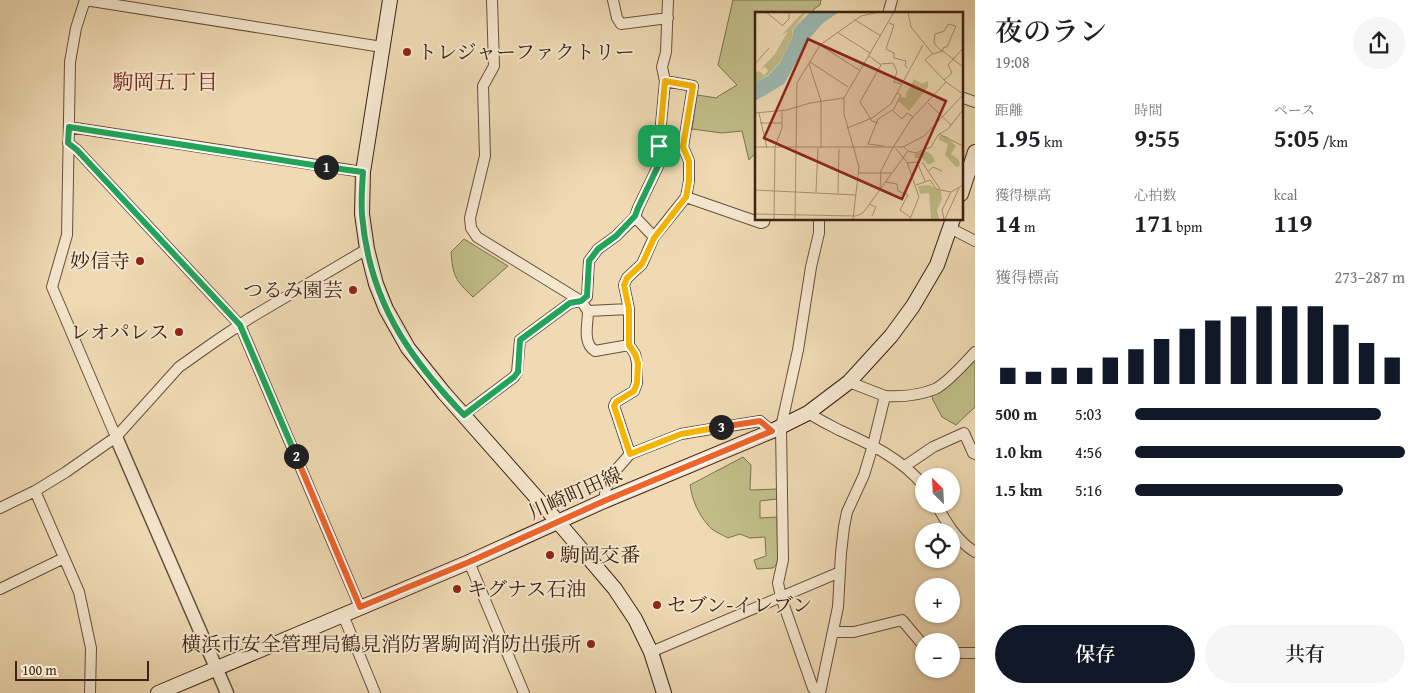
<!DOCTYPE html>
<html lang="ja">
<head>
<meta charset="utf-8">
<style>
  :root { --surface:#fff; --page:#f6f6f6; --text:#202124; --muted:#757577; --accent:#111827 }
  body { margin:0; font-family:"Gentium Book Plus","Noto Serif JP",serif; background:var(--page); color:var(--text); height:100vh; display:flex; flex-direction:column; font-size:19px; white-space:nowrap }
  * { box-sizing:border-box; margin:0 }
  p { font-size:16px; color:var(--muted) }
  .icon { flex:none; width:28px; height:28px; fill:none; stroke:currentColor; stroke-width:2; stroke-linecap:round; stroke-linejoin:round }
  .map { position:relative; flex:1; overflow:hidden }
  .side { display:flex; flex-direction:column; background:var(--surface); width:450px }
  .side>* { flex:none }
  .needle { width:32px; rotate:336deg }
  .tools { position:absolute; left:915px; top:468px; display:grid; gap:10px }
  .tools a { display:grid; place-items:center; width:45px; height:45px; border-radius:50%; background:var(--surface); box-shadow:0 1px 4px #0004; font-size:25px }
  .scale { position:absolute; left:15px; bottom:12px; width:134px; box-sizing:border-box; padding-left:5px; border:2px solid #3c2214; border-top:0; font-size:14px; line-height:18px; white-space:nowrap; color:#3c2214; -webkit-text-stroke:4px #f5e7ce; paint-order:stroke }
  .pin { position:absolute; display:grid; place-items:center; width:42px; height:42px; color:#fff; margin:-21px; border-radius:10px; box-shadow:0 2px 8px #0006 }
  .km { position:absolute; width:25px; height:25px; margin:-12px; border-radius:50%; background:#222; color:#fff; font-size:14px; line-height:25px; text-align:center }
  .round { display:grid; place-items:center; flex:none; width:52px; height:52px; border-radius:26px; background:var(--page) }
  .overview { display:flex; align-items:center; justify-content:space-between; height:85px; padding:0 20px }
  h1 { font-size:28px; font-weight:600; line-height:38px }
  .metrics { display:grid; grid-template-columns:repeat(3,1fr); gap:8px; height:85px; padding:5px 20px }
  .metrics div { display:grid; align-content:center }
  .metrics b { font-size:25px; font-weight:600 }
  .metrics small { font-size:14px; font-weight:400 }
  .metrics p { font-size:14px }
  .chart { height:140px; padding:10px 20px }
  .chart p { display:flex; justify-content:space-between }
  .chart svg { width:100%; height:90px; margin-top:5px; stroke:var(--accent); stroke-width:6 }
  .primary-button { display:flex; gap:10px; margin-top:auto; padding:10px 20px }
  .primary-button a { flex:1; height:58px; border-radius:30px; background:var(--accent); color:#fff; font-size:20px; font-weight:600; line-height:58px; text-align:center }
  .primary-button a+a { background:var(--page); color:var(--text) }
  ul { padding:0 20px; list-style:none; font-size:16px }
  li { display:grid; grid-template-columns:80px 60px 1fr; align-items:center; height:38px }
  li i { height:12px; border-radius:6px; background:var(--accent) }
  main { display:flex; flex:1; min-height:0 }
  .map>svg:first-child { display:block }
  .green { fill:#c0bd88; stroke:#7e704e }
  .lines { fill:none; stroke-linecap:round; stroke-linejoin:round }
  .minor-casing { stroke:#69503c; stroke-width:12 }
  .tertiary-casing { stroke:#69503c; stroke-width:15 }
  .secondary-casing { stroke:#3c2214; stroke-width:16 }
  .minor { stroke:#f5e7ce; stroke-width:10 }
  .tertiary { stroke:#f5e7ce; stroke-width:12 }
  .secondary { stroke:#f5e7ce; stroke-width:14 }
  .split-1-casing { stroke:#fff; stroke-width:10 }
  .split-2-casing { stroke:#fff; stroke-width:10 }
  .split-3-casing { stroke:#fff; stroke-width:10 }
  .split-4-casing { stroke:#fff; stroke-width:10 }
  .split-1 { stroke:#22a559; stroke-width:6 }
  .split-2 { stroke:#22a559; stroke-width:6 }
  .split-3 { stroke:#f0652b; stroke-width:6 }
  .split-4 { stroke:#f5b400; stroke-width:6 }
  .poi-dot { fill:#8f2418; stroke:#f5e7ce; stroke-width:2 }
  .labels { text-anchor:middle; stroke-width:4; stroke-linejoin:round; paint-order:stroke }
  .poi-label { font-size:20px; fill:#3c2214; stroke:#f5e7ce; text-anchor:start }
  .street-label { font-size:20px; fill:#3c2214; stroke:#f5e7ce }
  .neighbourhood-label { font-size:21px; fill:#7a1f14; stroke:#f5e7ce }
  .inset-road { fill:none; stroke:#a79073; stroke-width:1 }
  .view { fill:#8f2418; fill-opacity:0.15; stroke:#8f2418; stroke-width:2.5 }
  .inset-edge { fill:none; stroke:#3c2214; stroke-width:2.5 }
</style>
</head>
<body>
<main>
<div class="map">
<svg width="975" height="693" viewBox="0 0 975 693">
  <rect width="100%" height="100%" fill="#efdab3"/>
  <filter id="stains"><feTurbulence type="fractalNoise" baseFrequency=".004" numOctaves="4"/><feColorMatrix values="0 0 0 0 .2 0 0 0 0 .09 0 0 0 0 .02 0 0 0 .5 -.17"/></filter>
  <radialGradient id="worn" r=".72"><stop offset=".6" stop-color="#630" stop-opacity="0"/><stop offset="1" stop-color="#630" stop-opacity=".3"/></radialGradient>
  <path class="green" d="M733,0H821L820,5L814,9L812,14H756V152L749,160L742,131L722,133L692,129L697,95L717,98V97L737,85L718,65Z
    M464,239L508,266L473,297C455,280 453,276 451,252Z
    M975,358V407L956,425L942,417L933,400L931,393Z
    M743,457L751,465L750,490L778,489L777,499L760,501V518L777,517L778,562L773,568L757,569L754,560L766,556L765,537L750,538L740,534L728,538C721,534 712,531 708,525C698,514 692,499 690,485Z"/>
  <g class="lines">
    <g class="minor-casing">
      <path id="minor" d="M85,0L76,28L70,62L67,235L52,287L116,437
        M85,0L382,47
        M492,0L494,66L483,86L485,156L470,218L471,228L477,237L581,301L588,311L629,309
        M613,0L617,18L621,24L668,18
        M888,14L892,0
        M961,97L975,102
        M69,127L363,172
        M68,143L77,150L240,325L360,607
        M686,197L761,223L764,222L765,219
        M635,217L654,237
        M950,228L975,241
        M588,311C588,324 582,343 595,351L629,345
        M885,396C901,397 920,395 935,389C947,383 966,362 975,352
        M808,413C818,419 829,425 839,430C870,444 901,458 924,486
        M463,415L514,377L517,372L520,340L570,303L581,301L587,297L589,261L598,249L616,236L635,217L638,208L660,162L659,146L665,81L662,67L666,52L668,0
        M630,454L614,406L616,402L634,391L637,383V363L635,354L629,345V309L624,285L627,278L642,264L654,237L686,197L689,181V161L683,147L693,86L665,81
        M905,466L933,447L964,433L973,453L975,454
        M35,491L79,592L91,648L90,693
        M604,501L606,487L616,470L630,454L681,434L760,421L772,431
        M936,504C946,522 957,541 975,552
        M0,508L35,491L66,472L116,437L179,367L213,343L250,318L367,249
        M469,562L524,693
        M0,589L64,558
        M343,615L375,693
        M833,632H854L902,620L924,646
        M651,652L840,572
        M951,653H975
        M818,693L813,688L781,597L778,583L783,560L781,427L798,350L811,267L819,233V219
        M820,693L838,607L841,553L844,527L847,512L864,475L873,445L885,396L849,382"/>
    </g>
    <g class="tertiary-casing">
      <path id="tertiary" d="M116,437L227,693"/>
    </g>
    <g class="secondary-casing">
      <path id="secondary" d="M390,0L363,172L362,214L367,249L376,284L386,309L408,348L444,393L558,522L615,589L635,619L651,652L664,693
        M961,194L975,152
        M158,693L469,562L604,501L772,431L808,413L849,382L891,336L913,306L937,265L953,219"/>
    </g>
    <use href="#minor" class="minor"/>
    <use href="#tertiary" class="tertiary"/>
    <use href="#secondary" class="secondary"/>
  </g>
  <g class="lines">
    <g class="split-1-casing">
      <path id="split-1" d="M326,167L363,172C362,186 361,201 362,215C366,262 381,307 408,347C424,371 444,394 464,415L514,377L518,372L520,340L570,303L581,301L587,296L589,261L598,249L616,236L635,216L638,208L660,162L659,146"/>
    </g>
    <g class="split-2-casing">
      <path id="split-2" d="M296,456L240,325L77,150L68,143L69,127L326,167"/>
    </g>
    <g class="split-3-casing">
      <path id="split-3" d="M296,456L360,607L469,562L604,501L772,431L760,421L721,427"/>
    </g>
    <g class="split-4-casing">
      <path id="split-4" d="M659,146L665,81L693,86L683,147L689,161V181L686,197L654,238L642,264L627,278L624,285L629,309V345L635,354L638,363L637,383L634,391L616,402L614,406L630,454L681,434L721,427"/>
    </g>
    <use href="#split-1" class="split-1"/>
    <use href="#split-2" class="split-2"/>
    <use href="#split-3" class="split-3"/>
    <use href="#split-4" class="split-4"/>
  </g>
  <g class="poi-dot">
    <circle cx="407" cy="52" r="5"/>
    <circle cx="140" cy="261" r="5"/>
    <circle cx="353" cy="290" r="5"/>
    <circle cx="179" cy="332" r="5"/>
    <circle cx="550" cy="555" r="5"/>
    <circle cx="457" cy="589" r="5"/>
    <circle cx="657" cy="605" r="5"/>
    <circle cx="591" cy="644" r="5"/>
  </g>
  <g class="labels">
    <g class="poi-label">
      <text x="417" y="59">トレジャーファクトリー</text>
      <text x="130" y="268" text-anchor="end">妙信寺</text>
      <text x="343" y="297" text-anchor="end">つるみ園芸</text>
      <text x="169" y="339" text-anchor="end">レオパレス</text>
      <text x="560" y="562">駒岡交番</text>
      <text x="467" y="596">キグナス石油</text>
      <text x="667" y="612">セブン-イレブン</text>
      <text x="581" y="651" text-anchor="end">横浜市安全管理局鶴見消防署駒岡消防出張所</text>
    </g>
    <g class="street-label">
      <text transform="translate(575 493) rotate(-24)" y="7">川崎町田線</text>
    </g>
    <g class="neighbourhood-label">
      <text x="165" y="89">駒岡五丁目</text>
    </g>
  </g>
  <g transform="translate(755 12)">
    <rect width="208" height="208" fill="#efdab3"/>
    <path d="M48,0H52L36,17L49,5L37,18L38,24L25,50L13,63L0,70V61L4,59L9,63L13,59L10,55L5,58L20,42L33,19L26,24ZM159,67L167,72L173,69V75L154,99L143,89L146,85L152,86L151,82ZM184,124H191L201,134L196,142L204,148L205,154L201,155L190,143L193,132L184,128ZM170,139L176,142L180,149L174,153L167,146H160V142ZM174,173L186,179L187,187L182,198L184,207H176L174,181L165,182L163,174Z" fill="#c0bd88"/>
    <path d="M55,0H84L68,11L54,27L29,72L0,89V70L13,64L25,51L38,24V18Z" fill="#9bbab2"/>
    <path class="inset-road" d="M11,0L28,14M153,0L156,15L178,42L187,39L189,35H192L201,14L193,12L189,19L180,22L179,30L182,35L187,39L189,40L208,55M100,8L126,24M134,11L139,13L131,37L139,41V46L151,49L150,54L153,56M27,14L34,7V0M82,20L115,41M65,33L104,58M177,42L170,48L191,70L208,82M114,44L126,53L105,90L117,109L123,111M55,50L93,75M0,52L14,36M54,52L66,89V136M126,52L138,51L142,59L139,70L146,72M189,68L197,61L193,53L208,36M173,91L196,113M138,99L147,107L152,101L158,105M0,101L32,98L55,91L89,86M4,101L12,136M5,111H27M92,116L117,106L136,92L168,33M184,122L208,134M113,132L123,107L139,97L146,83L142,81M113,132L129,134M0,135H148L169,124L208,83M141,137L152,150L164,185L155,207M153,139L161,141L176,135L183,123L193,117L208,98M167,150L185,177M152,151L162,150L170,169M174,159L178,155L187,159M104,161H136M131,170L142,172L143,179L153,183L145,198L155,205M161,173L175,168L181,177L196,180M125,177L126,159L137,137L157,106L191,70M0,178L101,183M61,180L63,136M83,181L84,137M114,192L121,195L117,204M0,202L101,204L108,201L153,139L149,135M19,207L20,135L27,116V99M40,207L42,71L65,33L106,4L124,0M98,207L104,155L89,102V86L139,0M189,207L187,198L196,180L208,173M190,207L204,176"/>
    <path class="view" d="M53,27L191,89L147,187L9,126Z"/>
    <rect width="208" height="208" class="inset-edge"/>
  </g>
  <rect width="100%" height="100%" filter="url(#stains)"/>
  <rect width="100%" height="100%" fill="url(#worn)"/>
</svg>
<div class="tools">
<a><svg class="needle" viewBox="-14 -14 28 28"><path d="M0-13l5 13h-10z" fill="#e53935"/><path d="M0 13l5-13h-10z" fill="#757577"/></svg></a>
<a><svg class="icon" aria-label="locate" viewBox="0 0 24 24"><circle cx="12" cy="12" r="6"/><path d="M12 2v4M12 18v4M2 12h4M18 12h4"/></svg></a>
<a>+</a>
<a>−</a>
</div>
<div class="scale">100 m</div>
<div class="pin" style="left:659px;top:146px;background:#1e9e55"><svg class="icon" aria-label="arrive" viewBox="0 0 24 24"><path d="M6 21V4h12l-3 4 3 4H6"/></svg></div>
<b class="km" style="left:326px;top:167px">1</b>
<b class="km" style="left:296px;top:456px">2</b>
<b class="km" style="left:721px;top:427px">3</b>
</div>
<section class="side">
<div class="overview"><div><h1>夜のラン</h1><p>19:08</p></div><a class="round"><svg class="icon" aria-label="share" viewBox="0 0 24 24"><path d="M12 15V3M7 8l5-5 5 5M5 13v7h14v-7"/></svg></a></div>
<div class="metrics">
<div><p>距離</p><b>1.95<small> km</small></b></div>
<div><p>時間</p><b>9:55</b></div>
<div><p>ペース</p><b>5:05<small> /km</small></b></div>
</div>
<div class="metrics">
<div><p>獲得標高</p><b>14<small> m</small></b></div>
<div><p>心拍数</p><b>171<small> bpm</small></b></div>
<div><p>kcal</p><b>119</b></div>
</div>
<div class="chart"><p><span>獲得標高</span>273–287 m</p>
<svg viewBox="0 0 160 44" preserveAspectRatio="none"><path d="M5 44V36M15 44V38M25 44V36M35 44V36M45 44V31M55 44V27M65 44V22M75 44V17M85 44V13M95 44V11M105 44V6M115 44V6M125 44V6M135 44V15M145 44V24M155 44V31"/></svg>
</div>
<ul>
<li><b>500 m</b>5:03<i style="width:91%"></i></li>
<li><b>1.0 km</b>4:56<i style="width:100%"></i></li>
<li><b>1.5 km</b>5:16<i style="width:77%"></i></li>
</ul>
<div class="primary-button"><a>保存</a><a>共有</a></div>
</section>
</main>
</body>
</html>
